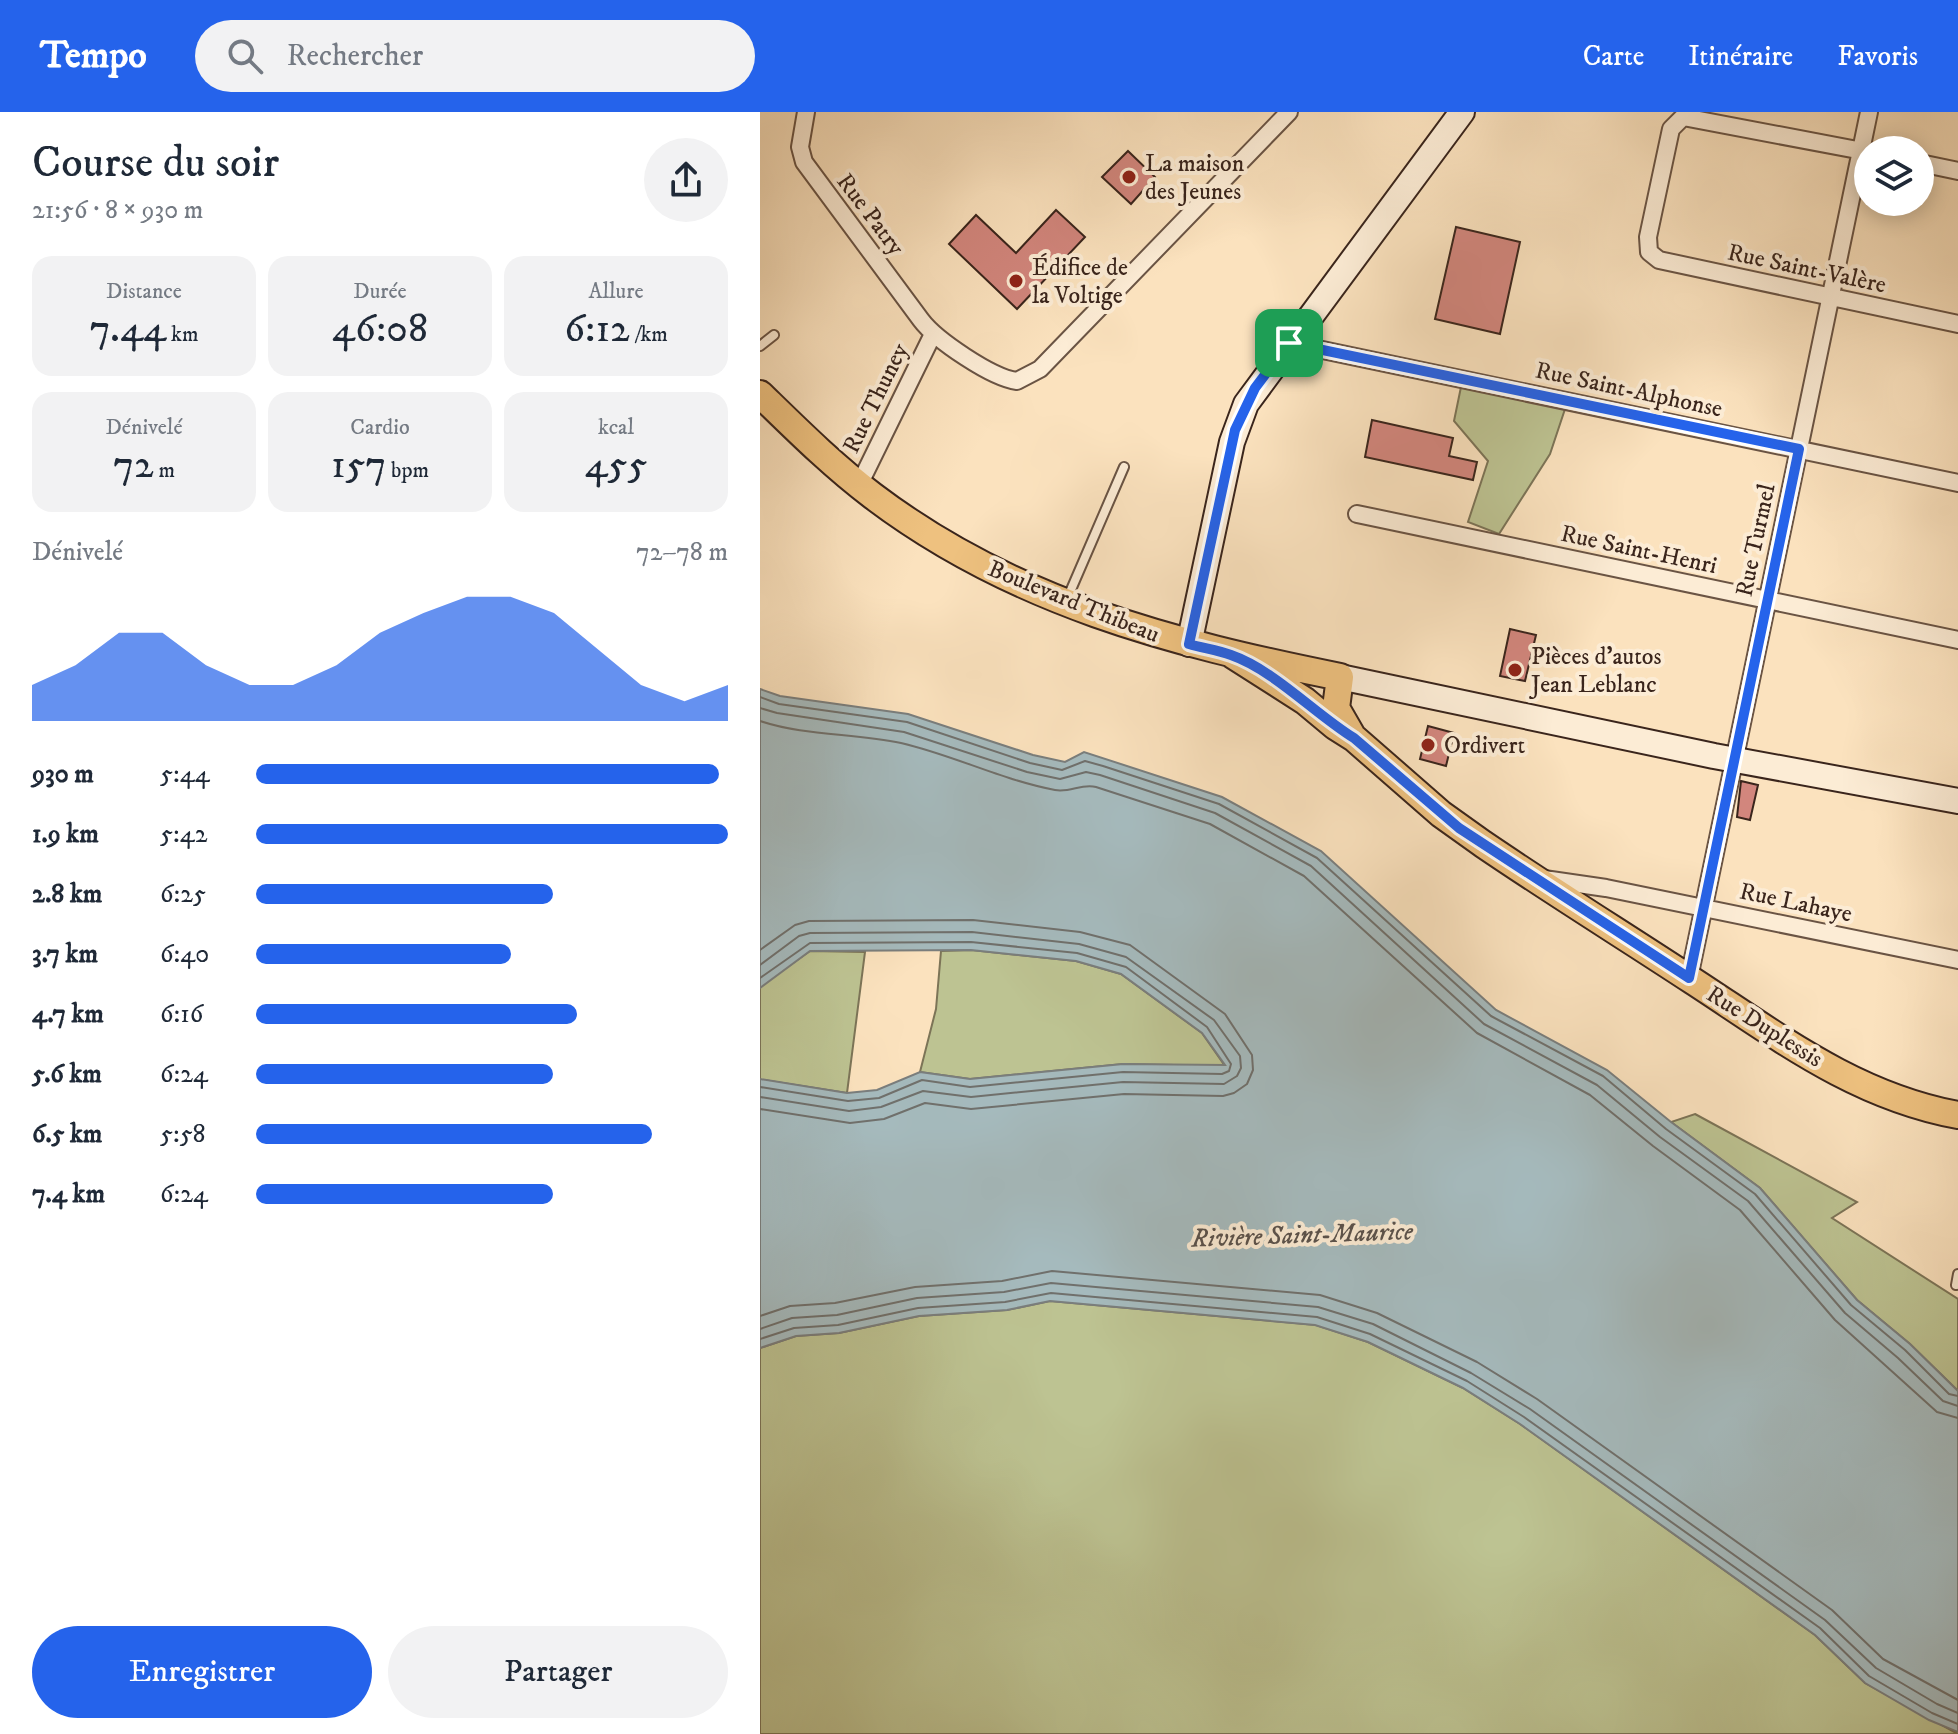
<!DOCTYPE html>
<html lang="fr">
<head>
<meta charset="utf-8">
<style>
  :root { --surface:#fff; --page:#f2f2f3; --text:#1f2937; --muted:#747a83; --accent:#2563eb }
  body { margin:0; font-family:"IM FELL DW Pica",serif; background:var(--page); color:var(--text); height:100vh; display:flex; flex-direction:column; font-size:30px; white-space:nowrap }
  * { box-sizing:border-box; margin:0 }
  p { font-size:26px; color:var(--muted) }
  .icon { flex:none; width:44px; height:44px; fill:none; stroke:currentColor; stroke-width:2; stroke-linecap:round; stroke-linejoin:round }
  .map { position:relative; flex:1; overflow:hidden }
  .side { display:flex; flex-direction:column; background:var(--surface); width:760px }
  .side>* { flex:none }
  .tools { position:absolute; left:1094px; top:24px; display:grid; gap:16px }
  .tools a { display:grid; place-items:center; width:80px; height:80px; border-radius:50%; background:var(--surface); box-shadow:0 4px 20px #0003; font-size:40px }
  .pin { position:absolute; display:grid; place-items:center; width:68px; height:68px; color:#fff; margin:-34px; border-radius:16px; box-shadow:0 4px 12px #0006 }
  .round { display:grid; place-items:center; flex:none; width:84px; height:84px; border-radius:42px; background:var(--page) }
  .overview { display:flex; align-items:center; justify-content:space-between; height:136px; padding:0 32px }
  h1 { font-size:44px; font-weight:600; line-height:60px }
  .metrics { display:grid; grid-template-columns:repeat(3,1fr); gap:12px; height:136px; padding:8px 32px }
  .metrics div { display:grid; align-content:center; border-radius:20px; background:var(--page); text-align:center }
  .metrics b { font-size:40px; font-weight:600 }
  .metrics small { font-size:22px; font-weight:400 }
  .metrics p { font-size:22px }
  .chart { height:224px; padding:16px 32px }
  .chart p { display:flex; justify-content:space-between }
  .chart svg { width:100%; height:144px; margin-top:8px; fill:var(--accent); opacity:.7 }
  .cta { display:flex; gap:16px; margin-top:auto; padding:16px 32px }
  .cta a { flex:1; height:92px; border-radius:48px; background:var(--accent); color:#fff; font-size:32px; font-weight:600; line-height:92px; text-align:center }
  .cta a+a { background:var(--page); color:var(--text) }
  ul { padding:0 32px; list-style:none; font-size:26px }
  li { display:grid; grid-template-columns:128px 96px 1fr; align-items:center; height:60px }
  li i { height:20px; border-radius:10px; background:var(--accent) }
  header { display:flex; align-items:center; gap:48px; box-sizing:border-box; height:112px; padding:0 40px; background:var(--accent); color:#fff }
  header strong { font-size:38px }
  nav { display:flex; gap:44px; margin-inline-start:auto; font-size:28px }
  .search { width:560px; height:72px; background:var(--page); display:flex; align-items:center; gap:20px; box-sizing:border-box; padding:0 28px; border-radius:44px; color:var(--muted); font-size:30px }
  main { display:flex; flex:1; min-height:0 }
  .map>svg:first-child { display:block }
  .green { fill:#bdc392; stroke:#7c7457; stroke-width:2 }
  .water { fill:#a5babd; stroke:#7a7e7d; stroke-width:2 }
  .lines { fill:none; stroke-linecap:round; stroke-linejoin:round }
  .shore { stroke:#70706c; stroke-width:2 }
  .building { fill:#d2867d; stroke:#3a251c; stroke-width:2 }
  .lane-casing { stroke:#6a5444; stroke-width:12 }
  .street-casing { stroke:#6a5444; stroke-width:20 }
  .secondary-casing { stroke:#3a251c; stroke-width:28 }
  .primary-casing { stroke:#3a251c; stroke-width:30 }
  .lane { stroke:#fcecd5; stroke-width:8 }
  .street { stroke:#fcecd5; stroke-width:16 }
  .secondary { stroke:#fcecd5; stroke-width:24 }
  .primary { stroke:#eec17f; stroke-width:26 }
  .route-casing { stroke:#fff; stroke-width:16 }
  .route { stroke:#2563eb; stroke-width:10 }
  .poi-dot { fill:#8f2418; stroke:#fcecd5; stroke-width:3 }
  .labels { text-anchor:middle; stroke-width:8; stroke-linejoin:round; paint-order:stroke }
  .poi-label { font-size:24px; fill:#3a251c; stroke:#fcecd5; text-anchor:start }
  .street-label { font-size:24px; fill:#3a251c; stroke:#fcecd5 }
  .water-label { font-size:26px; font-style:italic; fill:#5a524c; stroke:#fcecd5 }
</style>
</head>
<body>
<header>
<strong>Tempo</strong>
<div class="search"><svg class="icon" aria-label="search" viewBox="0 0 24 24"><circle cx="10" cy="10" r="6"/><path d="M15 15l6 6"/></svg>Rechercher</div>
<nav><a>Carte</a><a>Itinéraire</a><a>Favoris</a></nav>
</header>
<main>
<section class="side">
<div class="overview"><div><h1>Course du soir</h1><p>21:56 · 8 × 930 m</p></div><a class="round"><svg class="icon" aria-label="share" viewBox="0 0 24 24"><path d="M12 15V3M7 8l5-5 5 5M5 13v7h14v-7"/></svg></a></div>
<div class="metrics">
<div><p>Distance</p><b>7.44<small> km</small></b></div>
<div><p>Durée</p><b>46:08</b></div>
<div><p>Allure</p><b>6:12<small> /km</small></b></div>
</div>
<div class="metrics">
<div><p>Dénivelé</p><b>72<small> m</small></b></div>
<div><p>Cardio</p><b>157<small> bpm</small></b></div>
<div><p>kcal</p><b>455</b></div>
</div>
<div class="chart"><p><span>Dénivelé</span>72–78 m</p>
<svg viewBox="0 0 160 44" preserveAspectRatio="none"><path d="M0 44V33L10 27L20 17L30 17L40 27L50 33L60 33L70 27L80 17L90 11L100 6L110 6L120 11L130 22L140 33L150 38L160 33V44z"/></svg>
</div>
<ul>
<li><b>930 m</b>5:44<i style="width:98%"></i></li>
<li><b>1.9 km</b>5:42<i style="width:100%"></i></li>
<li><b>2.8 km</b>6:25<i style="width:63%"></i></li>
<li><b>3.7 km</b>6:40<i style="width:54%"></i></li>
<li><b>4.7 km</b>6:16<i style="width:68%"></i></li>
<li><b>5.6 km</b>6:24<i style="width:63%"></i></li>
<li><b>6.5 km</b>5:58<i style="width:84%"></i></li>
<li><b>7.4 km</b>6:24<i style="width:63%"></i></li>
</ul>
<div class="cta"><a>Enregistrer</a><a>Partager</a></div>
</section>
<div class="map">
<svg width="1198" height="1622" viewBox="0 0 1198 1622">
  <rect width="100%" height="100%" fill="#fbe2be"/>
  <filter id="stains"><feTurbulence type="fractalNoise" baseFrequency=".0025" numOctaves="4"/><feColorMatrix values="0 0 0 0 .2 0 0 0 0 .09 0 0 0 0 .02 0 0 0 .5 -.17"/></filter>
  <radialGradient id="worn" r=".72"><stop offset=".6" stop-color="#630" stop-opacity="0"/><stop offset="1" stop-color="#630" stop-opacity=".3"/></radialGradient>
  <path class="green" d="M701,275L805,297L790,342L739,422L708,410L728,349L694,309Z
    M211,838L316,849L361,862L442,921L465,954L363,952L210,967L160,960L176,897L181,839Z
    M50,839L105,840L87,981L4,968L0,970V874Z
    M935,1002L1097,1090L1072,1106L1198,1187V1279L1150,1232L1097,1188L1000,1076L911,1010Z
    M290,1189L556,1213L608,1230L703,1276L760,1312L1055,1523L1105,1571L1198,1622H0V1236L36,1224L79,1221L159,1204L247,1198Z"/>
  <path class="water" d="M0,577L20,584L148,602L273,643L305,650L324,640L462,685L561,739L736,898L847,958L911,1010L1000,1076L1097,1188L1150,1232L1198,1279V1620L1169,1608L1105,1571L1055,1523L760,1312L703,1276L608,1230L555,1213L290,1189L247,1198L159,1204L79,1221L36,1224L0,1236V967L87,981L117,978L160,960L210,967L363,952L465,953L442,921L361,862L316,849L211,838L50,839L0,876Z"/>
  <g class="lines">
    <path class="shore" d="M0,585L19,592L147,610L270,651L302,658L325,649L343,654L459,692L557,746L731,904L843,964L906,1017L995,1082L1091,1193L1145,1238L1189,1282L1198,1284
      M0,596L17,601L144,620L267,660L300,667L326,660L340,663L455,701L551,754L724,912L837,973L900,1025L988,1089L1085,1201L1138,1246L1183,1289L1198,1294
      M0,609C44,624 95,621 141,631C193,643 242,668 295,678C310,681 322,671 336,675L450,712L544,764L717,921L830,983L893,1034L980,1098L1075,1208L1177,1300L1198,1306
      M0,838L35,813L49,809L213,808L320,820L370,833L465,902L492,943L493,958L487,972L474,981L463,984L364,982L211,997L165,991L124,1007L90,1011L0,997
      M0,853L39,824L50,821L212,820L319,832L366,845L454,908L480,944L481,956L477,964L464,972L363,970L211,985L163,979L121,995L89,999L0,985
      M0,866L50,831L211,830L317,841L366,855L447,915L471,952L469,959L462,962L363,960L210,975L162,968L119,986L88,989L0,975
      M0,1204L30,1194L75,1191L155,1175L242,1169L292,1159L560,1183L617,1201L717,1250L777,1287L1072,1498L1123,1547L1198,1588
      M0,1217L32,1206L77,1203L157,1186L244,1180L291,1171L558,1195L613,1212L711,1261L770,1297L1065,1508L1116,1556L1177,1592L1198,1601
      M0,1227L34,1216L78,1213L158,1196L245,1190L291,1181L557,1205L610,1222L707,1269L764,1305L1060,1516L1109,1564L1172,1601L1198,1612"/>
  </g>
  <path class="building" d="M368,39L395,65L371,92L342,65Z
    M296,98L325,125L257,197L189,132L216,103L256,141Z
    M696,115L760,130L740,222L675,207Z
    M612,308L693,326L689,344L717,350L713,368L605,345Z
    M750,517L776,523L765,569L740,564Z
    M668,614L694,621L686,654L660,647Z
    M981,669L998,673L990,708L977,705Z"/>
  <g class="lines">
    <g class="lane-casing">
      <path id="lane" d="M0,234L14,223
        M307,487L364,355
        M1196,1173L1198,1162"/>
    </g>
    <g class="street-casing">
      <path id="street" d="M46,0L40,35L44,50L161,208C176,228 232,266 257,269L280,257L529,0
        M1108,40L923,5L911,17L888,125L889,140L899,148L1198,212
        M1160,51L1198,59
        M529,231L1198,371
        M99,373L173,222
        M597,402L1198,528
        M784,767L846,776L1198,848
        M929,866L1109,0"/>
    </g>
    <g class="secondary-casing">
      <path id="secondary" d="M429,532L472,330L486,292L702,0
        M580,565L954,644L1198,689"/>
    </g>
    <g class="primary-casing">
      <path id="primary" d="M0,282C36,317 72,353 113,384C253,490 411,531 580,565L576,596L591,622
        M473,543L545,589L575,614L594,626L681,702L723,732C792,779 863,823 933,869C1019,925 1095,984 1198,1003"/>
    </g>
    <use href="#lane" class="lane"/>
    <use href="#street" class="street"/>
    <use href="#secondary" class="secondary"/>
    <use href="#primary" class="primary"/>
  </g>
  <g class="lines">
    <g class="route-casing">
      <path id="route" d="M529,231L1039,337L929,866L699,716L594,626C555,602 514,558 471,543C457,538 442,536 429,532L475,318L495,276Z"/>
    </g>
    <use href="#route" class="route"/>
  </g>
  <g class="poi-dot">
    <circle cx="369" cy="65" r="8"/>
    <circle cx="256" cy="169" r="8"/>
    <circle cx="755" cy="558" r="8"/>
    <circle cx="668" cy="633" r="8"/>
  </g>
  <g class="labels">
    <g class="poi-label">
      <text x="385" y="59">La maison<tspan x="385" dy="28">des Jeunes</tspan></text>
      <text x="272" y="163">Édifice de<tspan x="272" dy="28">la Voltige</tspan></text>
      <text x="771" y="552">Pièces d'autos<tspan x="771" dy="28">Jean Leblanc</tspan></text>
      <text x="684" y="641">Ordivert</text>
    </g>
    <g class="street-label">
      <text transform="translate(111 102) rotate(53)" y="8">Rue Patry</text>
      <text transform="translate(1047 156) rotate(12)" y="8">Rue Saint-Valère</text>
      <text transform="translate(869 277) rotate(12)" y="8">Rue Saint-Alphonse</text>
      <text transform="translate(115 286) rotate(-64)" y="8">Rue Thuney</text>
      <text transform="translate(995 428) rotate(-78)" y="8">Rue Turmel</text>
      <text transform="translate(879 437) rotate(12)" y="8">Rue Saint-Henri</text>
      <text transform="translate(314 489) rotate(22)" y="8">Boulevard Thibeau</text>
      <text transform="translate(1036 790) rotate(12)" y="8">Rue Lahaye</text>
      <text transform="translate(1005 914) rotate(32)" y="8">Rue Duplessis</text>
    </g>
    <g class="water-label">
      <text transform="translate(542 1122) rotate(-2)" y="9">Rivière Saint-Maurice</text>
    </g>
  </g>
  <rect width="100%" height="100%" filter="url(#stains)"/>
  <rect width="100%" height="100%" fill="url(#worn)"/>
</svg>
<div class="tools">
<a><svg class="icon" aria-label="layers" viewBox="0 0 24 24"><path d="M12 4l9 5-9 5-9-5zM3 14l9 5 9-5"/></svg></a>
</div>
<div class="pin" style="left:529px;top:231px;background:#1e9e55"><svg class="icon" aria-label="arrive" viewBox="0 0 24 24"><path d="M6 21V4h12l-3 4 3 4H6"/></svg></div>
</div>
</main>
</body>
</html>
